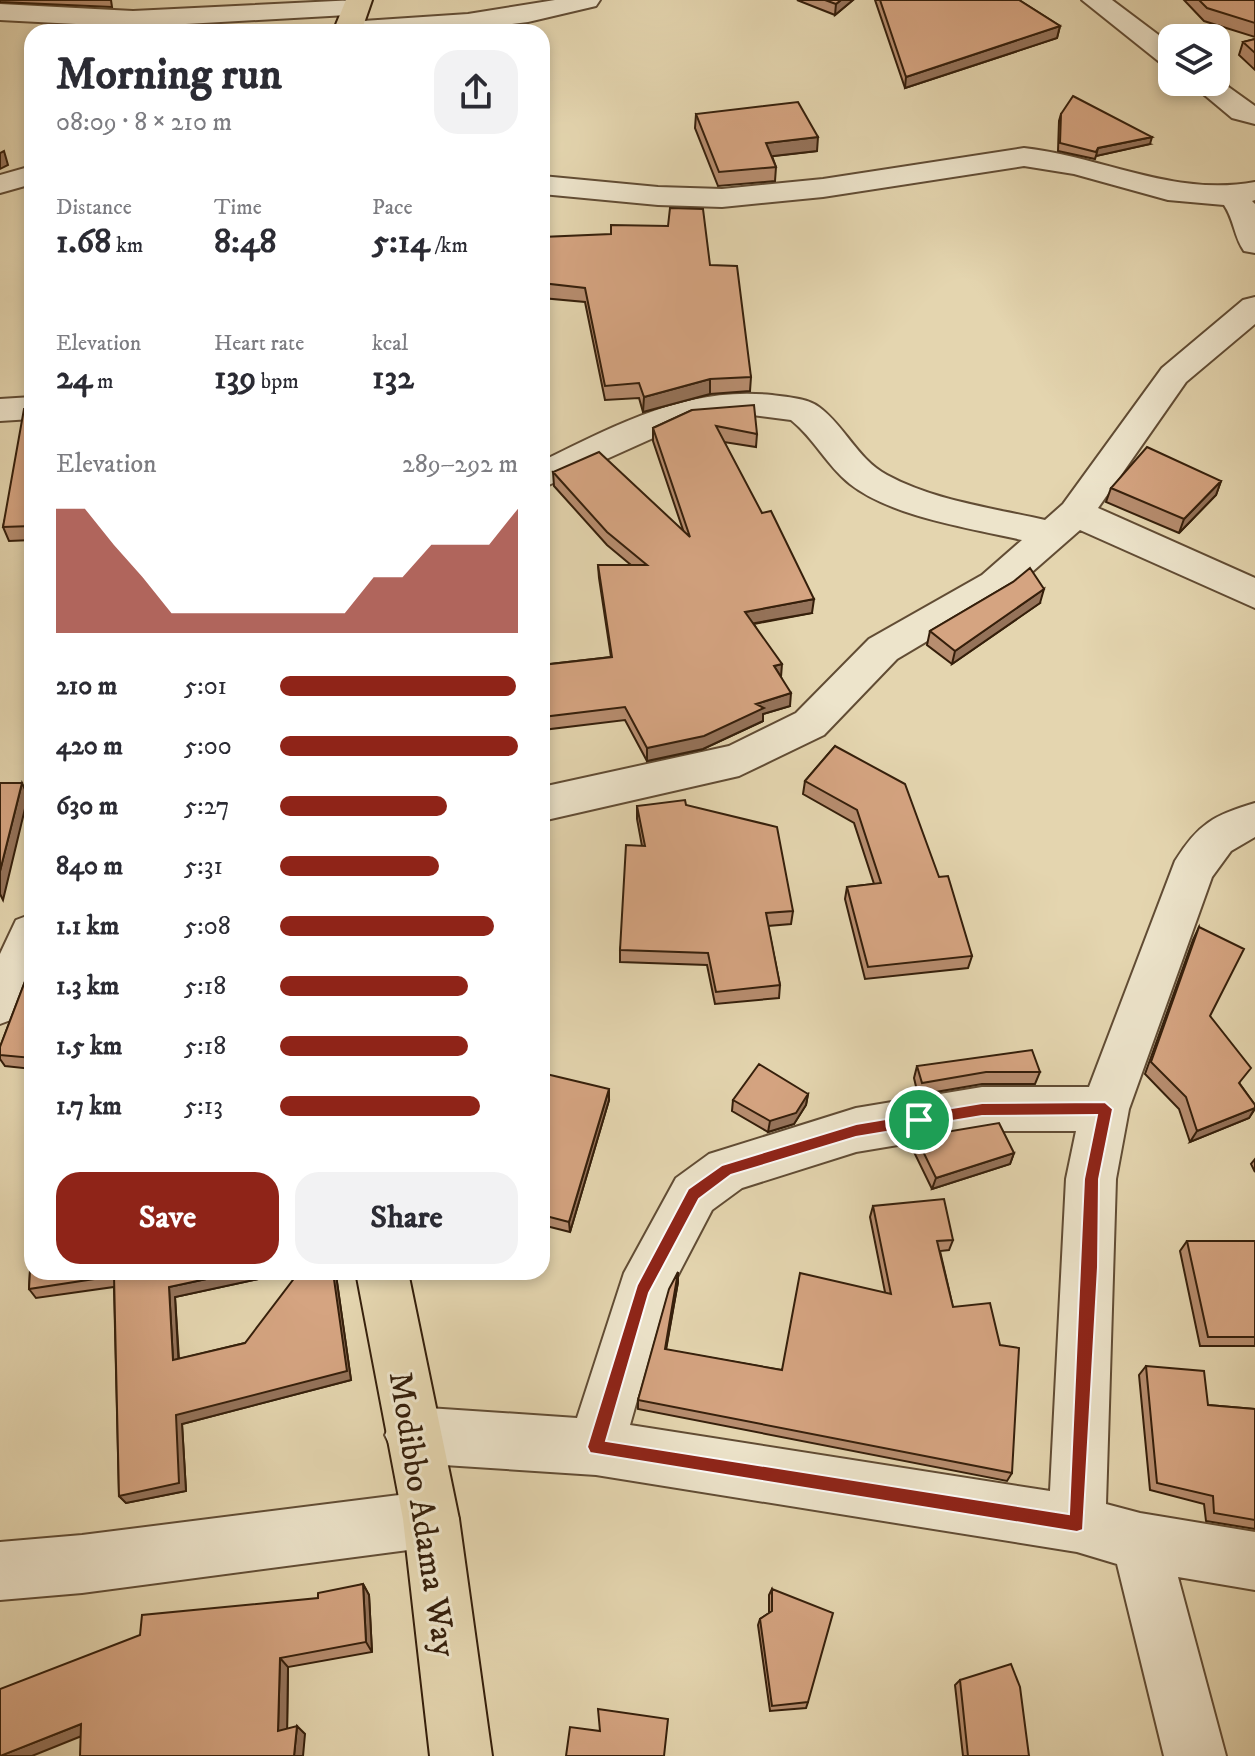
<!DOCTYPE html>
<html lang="en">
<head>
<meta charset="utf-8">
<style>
  :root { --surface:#fff; --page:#f2f2f3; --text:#2b2b33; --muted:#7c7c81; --accent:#8f2418 }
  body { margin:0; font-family:"IM FELL DW Pica",serif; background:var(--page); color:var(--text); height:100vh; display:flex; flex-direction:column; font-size:30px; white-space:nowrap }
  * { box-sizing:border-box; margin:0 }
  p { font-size:26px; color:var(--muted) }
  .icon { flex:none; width:44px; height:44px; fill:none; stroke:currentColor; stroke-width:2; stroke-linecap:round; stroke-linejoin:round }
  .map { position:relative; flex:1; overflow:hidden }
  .side { position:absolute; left:24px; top:24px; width:526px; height:1256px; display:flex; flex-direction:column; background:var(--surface); border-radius:24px; box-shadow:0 4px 12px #0003 }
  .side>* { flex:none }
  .tools { position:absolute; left:1158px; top:24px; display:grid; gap:16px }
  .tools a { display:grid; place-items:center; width:72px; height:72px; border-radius:16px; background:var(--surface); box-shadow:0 4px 12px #0003; font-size:40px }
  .pin { position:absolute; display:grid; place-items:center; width:68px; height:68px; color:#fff; margin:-34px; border:4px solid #fff; border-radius:50%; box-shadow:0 2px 8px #0007 }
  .round { display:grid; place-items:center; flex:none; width:84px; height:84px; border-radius:24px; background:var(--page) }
  .overview { display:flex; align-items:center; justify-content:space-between; height:136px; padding:0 32px }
  h1 { font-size:44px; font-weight:800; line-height:60px }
  .figures { display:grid; grid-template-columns:repeat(3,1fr); gap:12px; height:136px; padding:8px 32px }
  .figures div { display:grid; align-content:center }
  .figures b { font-size:34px; font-weight:800 }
  .figures small { font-size:22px; font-weight:400 }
  .figures p { font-size:22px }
  .chart { height:224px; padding:16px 32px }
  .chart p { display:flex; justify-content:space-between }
  .chart svg { width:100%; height:144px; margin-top:8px; fill:var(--accent); opacity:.7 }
  .primary-button { display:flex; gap:16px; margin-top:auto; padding:16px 32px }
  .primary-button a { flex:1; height:92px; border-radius:24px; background:var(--accent); color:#fff; font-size:32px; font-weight:800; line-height:92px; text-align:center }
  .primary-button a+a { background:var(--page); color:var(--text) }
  ul { padding:0 32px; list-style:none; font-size:26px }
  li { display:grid; grid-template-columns:128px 96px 1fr; align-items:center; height:60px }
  li i { height:20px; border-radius:10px; background:var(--accent) }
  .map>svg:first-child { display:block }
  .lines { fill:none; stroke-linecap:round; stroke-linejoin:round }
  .minor-casing { stroke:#614c34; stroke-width:4 }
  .major-casing { stroke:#351f0b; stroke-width:4 }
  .minor { fill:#ede4cb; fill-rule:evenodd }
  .major { fill:#e4d5af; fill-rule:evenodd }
  .wall { fill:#b78d6f; stroke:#351f0b; stroke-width:2 }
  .shaded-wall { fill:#95735a; stroke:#351f0b; stroke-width:2 }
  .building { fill:#d5a481; stroke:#351f0b; stroke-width:2 }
  .route { fill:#8f2418; stroke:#fff; stroke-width:2; fill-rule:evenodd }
  .labels { text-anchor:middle; stroke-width:6; stroke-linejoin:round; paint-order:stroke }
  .near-street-label { font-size:34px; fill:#351f0b; stroke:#ede4cb }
</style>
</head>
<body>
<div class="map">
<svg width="1255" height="1756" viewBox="0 0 1255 1756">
  <rect width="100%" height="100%" fill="#e4d5af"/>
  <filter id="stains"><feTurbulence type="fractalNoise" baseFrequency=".0025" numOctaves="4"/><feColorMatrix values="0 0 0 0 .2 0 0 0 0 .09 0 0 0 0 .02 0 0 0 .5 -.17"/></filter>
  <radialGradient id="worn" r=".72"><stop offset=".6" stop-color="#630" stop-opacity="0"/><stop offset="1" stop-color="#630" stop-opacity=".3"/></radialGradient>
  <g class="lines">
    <g class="minor-casing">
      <path id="minor" d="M356,0L365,2L369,8L365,14L133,27L0,20V4L133,11Z
        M555,0H600L596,6L528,22L450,32L334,30L338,24L348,22L468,14Z
        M1082,0H1112L1172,45V66L1162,64Z
        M1216,78L1255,106V124L1232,118L1189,82H1216Z
        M1024,148C1104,157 1173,197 1255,182V200L1252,201L1255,204V253L1244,251C1234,237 1234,219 1224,205L1168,200L1074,174L1024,166L823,197L722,207L658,205L542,194V176L658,187L722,189L823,179Z
        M32,166V184L0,193V175Z
        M1255,297V324L1186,382L1098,508L1255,578V608L1080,530L1008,593L897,659L824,735L739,776L542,821V787L729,746L796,713L869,639L982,575L1022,540C970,528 892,517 850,484C827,466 814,438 791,420L744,414L691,421L542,488V461C617,425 686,386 772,395C786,397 807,398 819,407C845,426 857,459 887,475C935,501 993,508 1045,520L1063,504L1162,368L1243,300Z
        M32,397V419L0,421V399Z
        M1255,803V837L1231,851L1212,877L1129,1109L1116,1179L1106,1504L1140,1513L1255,1532V1590L1178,1577L1226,1756H1164L1117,1564L1077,1552L596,1475L413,1463L394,1454L385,1435L394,1416L413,1407L577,1418L624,1273L676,1178L709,1154L856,1108L982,1087H1089L1175,861C1198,824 1214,815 1255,803ZM982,1131H1076L1066,1179L1050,1491L630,1425L666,1298L712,1210L742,1188L856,1152Z
        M32,914V984L16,1018L0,1024V954L16,920Z
        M431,1491L451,1499L459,1519L451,1539L431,1547L82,1593L0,1600V1542L82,1535Z"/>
    </g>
    <g class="major-casing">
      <path id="major" d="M346,0H372L361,32H333Z
        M356,1272H408L459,1519L492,1756H430L403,1519Z"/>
    </g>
    <use href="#minor" class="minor"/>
    <use href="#major" class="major"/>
  </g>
  <path class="wall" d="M0,0H111L112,7L0,2Z
    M797,0H853L835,15Z
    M875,0H1019L1060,26L1057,38L905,88Z
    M1184,0H1255V37L1204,21Z
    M1255,39V70L1239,55L1243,42Z
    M696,114L817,151L772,156L776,167L775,181L718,186L695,128Z
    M1061,114L1150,144L1096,156L1095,159L1058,151L1059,121Z
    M542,237L710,265L751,377L750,391L710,394L643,412L639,398L605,400L585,302L542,298Z
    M32,409V540L9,541L3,527Z
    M692,410L757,434L756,447L724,442L812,613L754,624L781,677L790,706L763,714V721L703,749L647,761L625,720L542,730V665L611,657L599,578L598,565H631L607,545L554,486L553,472L683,530L653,441V428Z
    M1221,481L1216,495L1179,533L1106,502L1111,488Z
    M1013,582L1040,603L952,664L927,645L930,631Z
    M835,746L939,877L972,956L968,968L865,979L845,899L847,887L874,884L854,823L803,794L805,781Z
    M686,805L793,911L791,924L768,926L780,985L779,998L715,1004L707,965L620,962V950L642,846L637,819V806Z
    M1199,927L1210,1016L1240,1084L1255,1105V1109L1249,1118L1190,1142L1179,1109L1145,1074L1193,940Z
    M32,963V1069L5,1066L0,1059V1047Z
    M917,1066L1040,1072L1035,1084H982L918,1095L914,1078Z
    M542,1073L609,1100L570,1232L542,1225Z
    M808,1094L806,1105L794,1124L768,1132L732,1111L733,1100Z
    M916,1137L1014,1153L1010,1164L932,1189L912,1148Z
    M1255,1159V1172L1251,1164Z
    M873,1206L953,1240L949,1250L940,1251L953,1307L1012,1473L1007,1481L638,1409V1400L678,1282L666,1350L781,1370L885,1292L870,1217Z
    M32,1234L291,1272L175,1297L179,1359L245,1343L336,1275L351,1380L182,1424L186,1491L126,1503L119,1496L114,1287L36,1298L29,1289Z
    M1187,1241H1255V1346H1200L1180,1251Z
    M1146,1366L1208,1405L1255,1409V1529L1206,1521L1204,1504L1150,1490L1139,1375Z
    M363,1584L369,1595L372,1652L288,1667L287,1729L305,1734L81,1737L318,1598Z
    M772,1589L808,1702L806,1708L770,1711L758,1625L760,1619L769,1613V1595Z
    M960,1680L1029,1756H963L955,1685Z"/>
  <path class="shaded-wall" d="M841,0H853L835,15L836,4Z
    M1060,26L1057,38L905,88L906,77Z
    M818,137L817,151L765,157L766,143Z
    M1152,137L1150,144L1096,156L1098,148Z
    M4,151L8,165L0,169V153Z
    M710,379V394L643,412L644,397Z
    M1221,481L1216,495L1179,533L1184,519Z
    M1044,589L1040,603L952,664L955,651Z
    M814,599L812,613L744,625L745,612Z
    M782,664L781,677L774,666Z
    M791,693L790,706L763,714V721L703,749L647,761V748L756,704Z
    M22,783L28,796L3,900L0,894V871Z
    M609,1089V1100L570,1232L569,1222Z
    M808,1094L806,1105L794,1124L768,1132L770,1121Z
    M1255,1108L1249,1118L1190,1142L1197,1131Z
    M1014,1153L1010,1164L932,1189L936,1178Z
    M239,1272H291L175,1297L179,1370L173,1360L169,1287Z
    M333,1272H335L336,1275L351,1380L182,1424L186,1491L126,1503L119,1496L176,1415Z
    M678,1272V1282L664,1359L665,1349Z
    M363,1584L369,1595L372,1652L366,1642Z
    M280,1658L288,1667L287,1738L278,1731Z
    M81,1724L94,1731L32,1756H0Z
    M297,1726L305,1734L303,1756H294Z"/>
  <path class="building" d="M825,0H841L836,4Z
    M880,0H1019L1060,26L906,77Z
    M1199,0H1255V23L1207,8Z
    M1255,39V53L1243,42Z
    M1073,96L1152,137L1098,148L1096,152L1060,143L1061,114Z
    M798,102L818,137L766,143L776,167L719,172L696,114Z
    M670,208L703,209L710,265L737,266L751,377L710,379L644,397L639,383L605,386L585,288L542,283V237L611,234V225L668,226Z
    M754,405L757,434L716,426L762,513L771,511L814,599L745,612L782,664L774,666L791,693L756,704L764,708L704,736L647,748L625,707L542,717V665L612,657L598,565H647L607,532L553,472L599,452L690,537L653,428L692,410Z
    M24,409H32V526L3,527Z
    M1147,447L1221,481L1184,519L1111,488Z
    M1030,568L1044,589L955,651L930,631L1013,582Z
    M835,746L905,784L939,877L948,876L972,956L868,967L847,887L881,883L857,810L805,781Z
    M0,783H22L0,871Z
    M685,800L686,805L777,827L793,911L766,913L780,985L716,992L708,953L620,950L626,845L645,846L637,806Z
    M1199,927L1244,949L1210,1016L1251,1068L1239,1083L1255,1105V1108L1197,1131L1186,1097L1151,1062Z
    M32,963V1058L0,1055V1047Z
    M1032,1050L1040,1072H986L922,1083L917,1066Z
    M759,1064L808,1094L796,1113L770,1121L733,1100Z
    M542,1073L609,1089L569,1222L542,1215Z
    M999,1123L1014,1153L936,1178L916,1137Z
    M944,1199L953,1240L937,1241L953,1307L990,1303L1000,1345L1019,1348L1012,1473L638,1400L669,1289L678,1272L665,1349L782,1370L800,1273L891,1294L873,1206Z
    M32,1234V1272H239L169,1287L173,1360L245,1343L299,1272H333L347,1371L176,1415L179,1483L119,1496L114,1276L29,1289Z
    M1187,1241H1255V1337H1208Z
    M1146,1366L1204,1371L1208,1405L1255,1409V1520L1214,1513L1213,1496L1157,1483Z
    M363,1584L366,1642L280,1658L278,1731L297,1726L294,1756H80L81,1724L0,1756V1689L140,1635L142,1615L318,1598V1593Z
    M772,1589L833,1613L808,1702L772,1706L760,1619L772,1611Z
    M1011,1664L1020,1687L1029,1756H968L960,1680Z
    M598,1709L668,1719L664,1756H566L570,1727L600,1731Z"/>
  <path class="route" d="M1105,1102L1113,1109L1099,1179L1098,1267L1083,1530L1077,1532L590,1453L587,1447L637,1285L688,1189L722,1165L856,1124L982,1103ZM1097,1115L1084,1179L1069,1514L606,1441L649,1293L699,1199L731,1175L856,1137L982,1116Z"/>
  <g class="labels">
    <g class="near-street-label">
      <text transform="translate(424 1514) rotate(81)" y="12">Modibbo Adama Way</text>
    </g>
  </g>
  <rect width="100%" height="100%" filter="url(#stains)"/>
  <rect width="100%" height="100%" fill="url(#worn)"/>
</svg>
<div class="tools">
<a><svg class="icon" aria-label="layers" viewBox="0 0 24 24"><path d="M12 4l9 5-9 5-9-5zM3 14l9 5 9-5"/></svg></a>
</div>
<div class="pin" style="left:919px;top:1120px;background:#1e9e55"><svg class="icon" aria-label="arrive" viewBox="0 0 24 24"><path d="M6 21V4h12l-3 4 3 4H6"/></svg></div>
<section class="side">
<div class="overview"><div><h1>Morning run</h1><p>08:09 · 8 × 210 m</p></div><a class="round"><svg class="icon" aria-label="share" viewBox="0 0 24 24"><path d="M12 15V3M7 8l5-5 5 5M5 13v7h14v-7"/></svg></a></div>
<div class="figures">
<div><p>Distance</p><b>1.68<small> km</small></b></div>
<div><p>Time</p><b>8:48</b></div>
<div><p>Pace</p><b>5:14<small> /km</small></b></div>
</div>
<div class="figures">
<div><p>Elevation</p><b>24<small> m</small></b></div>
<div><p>Heart rate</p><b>139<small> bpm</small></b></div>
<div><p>kcal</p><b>132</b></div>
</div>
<div class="chart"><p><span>Elevation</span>289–292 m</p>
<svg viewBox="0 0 160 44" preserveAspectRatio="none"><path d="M0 44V6L10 6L20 17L30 27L40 38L50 38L60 38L70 38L80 38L90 38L100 38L110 27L120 27L130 17L140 17L150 17L160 6V44z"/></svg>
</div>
<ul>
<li><b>210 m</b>5:01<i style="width:99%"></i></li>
<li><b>420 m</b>5:00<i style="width:100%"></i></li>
<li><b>630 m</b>5:27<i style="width:70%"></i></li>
<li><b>840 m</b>5:31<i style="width:67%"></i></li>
<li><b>1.1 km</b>5:08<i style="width:90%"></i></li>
<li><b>1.3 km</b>5:18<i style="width:79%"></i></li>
<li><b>1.5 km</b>5:18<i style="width:79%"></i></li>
<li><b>1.7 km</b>5:13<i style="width:84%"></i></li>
</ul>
<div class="primary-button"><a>Save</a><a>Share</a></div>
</section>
</div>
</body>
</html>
